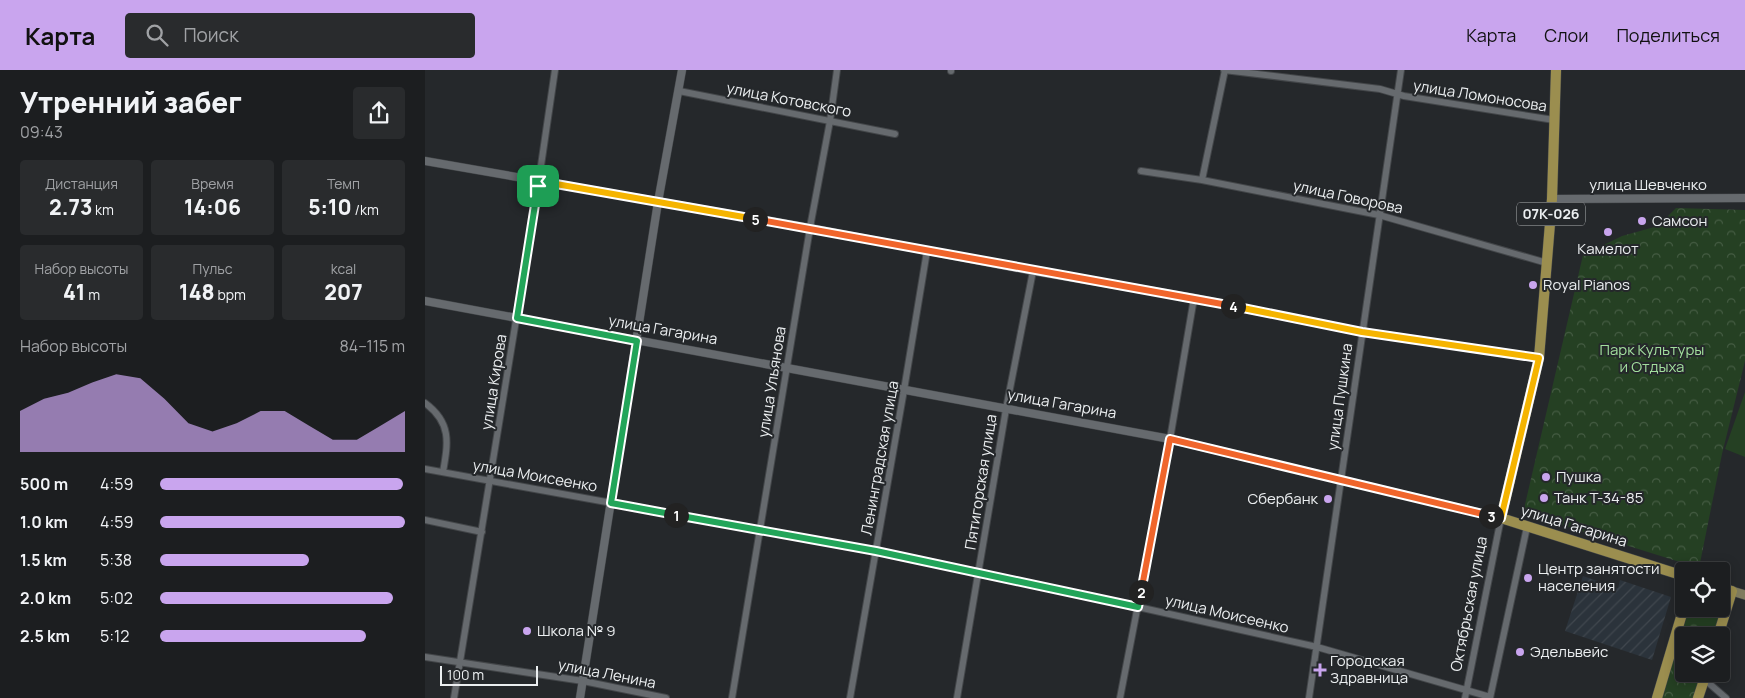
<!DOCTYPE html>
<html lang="ru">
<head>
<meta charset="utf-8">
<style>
  :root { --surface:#1c1e20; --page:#292b2d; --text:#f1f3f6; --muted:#a0a2a5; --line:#3a3c3e; --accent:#c9a5ee }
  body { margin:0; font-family:Manrope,sans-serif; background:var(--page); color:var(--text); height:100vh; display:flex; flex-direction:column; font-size:19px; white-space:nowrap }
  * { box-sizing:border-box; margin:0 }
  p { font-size:16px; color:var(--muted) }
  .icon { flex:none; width:28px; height:28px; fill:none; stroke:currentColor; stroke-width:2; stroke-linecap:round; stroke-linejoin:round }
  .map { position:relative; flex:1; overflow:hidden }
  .details { display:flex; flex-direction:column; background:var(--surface); width:425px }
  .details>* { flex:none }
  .buttons { position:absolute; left:1250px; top:492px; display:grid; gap:10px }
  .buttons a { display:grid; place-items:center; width:55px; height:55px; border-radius:5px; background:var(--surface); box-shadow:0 2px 12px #0003,0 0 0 1px var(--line); font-size:25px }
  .scale { position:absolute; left:15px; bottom:12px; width:98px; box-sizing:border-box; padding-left:5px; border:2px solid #ebeef0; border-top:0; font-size:14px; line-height:18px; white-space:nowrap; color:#ebeef0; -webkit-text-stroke:4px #25282b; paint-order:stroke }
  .pin { position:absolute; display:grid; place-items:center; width:42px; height:42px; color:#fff; margin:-21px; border-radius:10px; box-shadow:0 2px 8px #0006 }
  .km { position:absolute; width:25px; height:25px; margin:-12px; border-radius:50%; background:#222; color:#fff; font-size:14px; line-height:25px; text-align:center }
  .round { display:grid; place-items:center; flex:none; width:52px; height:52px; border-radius:5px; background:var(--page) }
  .head { display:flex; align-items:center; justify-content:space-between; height:85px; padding:0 20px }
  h1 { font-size:28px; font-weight:800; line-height:38px }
  .figures { display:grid; grid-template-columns:repeat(3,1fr); gap:8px; height:85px; padding:5px 20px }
  .figures div { display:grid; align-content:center; border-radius:5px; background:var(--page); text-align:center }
  .figures b { font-size:21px; font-weight:800 }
  .figures small { font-size:14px; font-weight:400 }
  .figures p { font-size:14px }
  .chart { height:140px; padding:10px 20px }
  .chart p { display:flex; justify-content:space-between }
  .chart svg { width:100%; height:90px; margin-top:5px; fill:var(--accent); opacity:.7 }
  ul { padding:0 20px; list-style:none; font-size:16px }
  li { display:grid; grid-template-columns:80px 60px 1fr; align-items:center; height:38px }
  li i { height:12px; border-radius:6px; background:var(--accent) }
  header { display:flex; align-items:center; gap:30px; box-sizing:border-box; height:70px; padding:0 25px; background:var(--accent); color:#111 }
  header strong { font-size:24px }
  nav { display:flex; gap:28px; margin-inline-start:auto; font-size:18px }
  .search { width:350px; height:45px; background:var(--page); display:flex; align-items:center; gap:12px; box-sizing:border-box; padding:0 18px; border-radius:5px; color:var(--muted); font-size:19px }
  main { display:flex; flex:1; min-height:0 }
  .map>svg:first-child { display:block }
  .industrial { fill:url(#industrial-furrows) }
  .park { fill:url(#park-crowns) }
  .garden { fill:#254023 }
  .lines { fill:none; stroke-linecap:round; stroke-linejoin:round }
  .minor-casing { stroke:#434649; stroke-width:8 }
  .tertiary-casing { stroke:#434649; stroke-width:9 }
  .secondary-casing { stroke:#434649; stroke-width:10 }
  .primary-casing { stroke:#434649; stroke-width:11 }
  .minor { stroke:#666a6e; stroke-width:6 }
  .tertiary { stroke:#666a6e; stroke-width:8 }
  .secondary { stroke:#807c5f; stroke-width:9 }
  .primary { stroke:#9b8e4f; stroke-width:10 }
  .split-1-casing { stroke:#fff; stroke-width:10 }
  .split-2-casing { stroke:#fff; stroke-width:10 }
  .split-3-casing { stroke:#fff; stroke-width:10 }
  .split-4-casing { stroke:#fff; stroke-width:10 }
  .split-5-casing { stroke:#fff; stroke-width:10 }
  .split-6-casing { stroke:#fff; stroke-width:10 }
  .split-1 { stroke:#22a559; stroke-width:6 }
  .split-2 { stroke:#22a559; stroke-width:6 }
  .split-3 { stroke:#f0652b; stroke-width:6 }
  .split-4 { stroke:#f5b400; stroke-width:6 }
  .split-5 { stroke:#f0652b; stroke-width:6 }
  .split-6 { stroke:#f5b400; stroke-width:6 }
  .poi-dot { fill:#c9a5ee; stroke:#25282b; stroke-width:2 }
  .labels { text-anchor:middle; stroke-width:4; stroke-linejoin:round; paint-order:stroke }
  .shield { fill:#25282b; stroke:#b0b3b5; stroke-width:1 }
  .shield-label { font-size:14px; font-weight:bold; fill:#ebeef0 }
  .street-label { font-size:15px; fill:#ebeef0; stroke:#25282b }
  .poi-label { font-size:15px; fill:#ebeef0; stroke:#25282b; text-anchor:start }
  .park-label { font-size:15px; fill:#a2de9d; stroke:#25282b }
</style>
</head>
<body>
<header>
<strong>Карта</strong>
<div class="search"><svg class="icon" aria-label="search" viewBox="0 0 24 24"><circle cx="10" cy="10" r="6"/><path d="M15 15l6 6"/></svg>Поиск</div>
<nav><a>Карта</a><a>Слои</a><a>Поделиться</a></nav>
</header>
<main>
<section class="details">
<div class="head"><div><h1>Утренний забег</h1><p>09:43</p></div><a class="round"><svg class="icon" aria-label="share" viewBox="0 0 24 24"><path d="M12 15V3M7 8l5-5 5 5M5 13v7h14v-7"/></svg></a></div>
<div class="figures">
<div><p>Дистанция</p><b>2.73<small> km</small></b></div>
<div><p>Время</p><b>14:06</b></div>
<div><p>Темп</p><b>5:10<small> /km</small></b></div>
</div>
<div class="figures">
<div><p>Набор высоты</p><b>41<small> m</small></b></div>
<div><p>Пульс</p><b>148<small> bpm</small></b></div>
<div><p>kcal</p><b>207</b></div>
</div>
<div class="chart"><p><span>Набор высоты</span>84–115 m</p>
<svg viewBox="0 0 160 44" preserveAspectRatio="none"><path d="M0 44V24L10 18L20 15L30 10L40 6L50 8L60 18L70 30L80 34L90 30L100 24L110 24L120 31L130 38L140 38L150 31L160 24V44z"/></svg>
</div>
<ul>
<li><b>500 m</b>4:59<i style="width:99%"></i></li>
<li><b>1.0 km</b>4:59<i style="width:100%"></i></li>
<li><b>1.5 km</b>5:38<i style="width:61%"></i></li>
<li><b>2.0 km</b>5:02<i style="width:95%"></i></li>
<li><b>2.5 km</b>5:12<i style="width:84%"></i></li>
</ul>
</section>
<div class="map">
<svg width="1320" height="628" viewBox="0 0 1320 628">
  <defs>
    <pattern id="industrial-furrows" width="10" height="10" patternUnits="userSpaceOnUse" patternTransform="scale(1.25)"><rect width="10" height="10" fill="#2b333b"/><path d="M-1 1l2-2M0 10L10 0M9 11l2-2" fill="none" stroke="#40474e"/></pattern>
    <pattern id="park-crowns" width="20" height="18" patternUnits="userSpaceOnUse" patternTransform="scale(1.25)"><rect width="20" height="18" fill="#254023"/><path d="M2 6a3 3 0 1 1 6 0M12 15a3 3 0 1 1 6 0" fill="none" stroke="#455c43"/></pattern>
  </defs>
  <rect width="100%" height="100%" fill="#25282b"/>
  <path class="industrial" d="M1158,506L1193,518L1195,510L1246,527L1227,590L1140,561Z"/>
  <path class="park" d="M1251,138L1320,140V291L1297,384L1274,498L1098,443L1158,185L1197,166L1233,156Z
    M1296,529L1300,531L1289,566H1259V604H1277L1269,628H1237L1264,539H1296Z"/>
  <path class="garden" d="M1320,322V387L1300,379Z"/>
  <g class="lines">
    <g class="minor-casing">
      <path id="minor" d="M799,0L955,19L979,26L1129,50
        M526,1V0
        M254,21L470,64
        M716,101L777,110L954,145L1122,193
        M777,110L800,0
        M0,333C27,353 23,373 18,402
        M0,399L451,481L713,537L892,577L1065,627
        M0,450L57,462
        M0,587L158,611L241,628
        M1279,609L1301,628
        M29,628L113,116L130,0
        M307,628L386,152L405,51L412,0
        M425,628L479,320L502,181
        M532,628L581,339L608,201
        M695,628L745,369L769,228
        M884,628L976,0
        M1040,628L1076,448
        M1065,628L1102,457"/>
    </g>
    <g class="tertiary-casing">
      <path id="tertiary" d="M0,91L385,158L608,201L769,228L937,262L1114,288
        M1127,129L1320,128
        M0,231L745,369L1076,448
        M155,628L233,132L257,0"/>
    </g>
    <g class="secondary-casing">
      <path id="secondary" d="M1307,521L1320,525"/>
    </g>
    <g class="primary-casing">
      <path id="primary" d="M1131,0L1127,129L1114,288L1076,448L1259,506
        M1293,566L1307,521L1296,518
        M1232,628L1259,537
        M1273,628L1281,604"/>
    </g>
    <use href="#minor" class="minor"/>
    <use href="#tertiary" class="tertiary"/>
    <use href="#secondary" class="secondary"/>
    <use href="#primary" class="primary"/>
  </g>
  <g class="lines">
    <g class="split-1-casing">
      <path id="split-1" d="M113,116L92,248L212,271L186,433L251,445"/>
    </g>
    <g class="split-2-casing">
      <path id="split-2" d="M251,445L451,481L713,537L716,522"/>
    </g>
    <g class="split-3-casing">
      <path id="split-3" d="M716,522L745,369L1066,446"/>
    </g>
    <g class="split-4-casing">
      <path id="split-4" d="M808,236L937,262L1114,288L1076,448L1066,446"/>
    </g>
    <g class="split-5-casing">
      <path id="split-5" d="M330,149L808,236"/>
    </g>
    <g class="split-6-casing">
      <path id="split-6" d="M113,116L114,111L330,149"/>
    </g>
    <use href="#split-1" class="split-1"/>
    <use href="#split-2" class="split-2"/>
    <use href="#split-3" class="split-3"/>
    <use href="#split-4" class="split-4"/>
    <use href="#split-5" class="split-5"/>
    <use href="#split-6" class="split-6"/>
  </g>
  <g class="poi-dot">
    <circle cx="1217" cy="151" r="5"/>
    <circle cx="1183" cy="162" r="5"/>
    <circle cx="1108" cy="215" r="5"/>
    <circle cx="1121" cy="407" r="5"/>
    <circle cx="1119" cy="428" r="5"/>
    <circle cx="903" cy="429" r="5"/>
    <circle cx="1103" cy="508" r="5"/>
    <circle cx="102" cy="561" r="5"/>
    <circle cx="1095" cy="582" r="5"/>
    <path d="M892.5 592.5h5v5h5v5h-5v5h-5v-5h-5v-5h5z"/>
  </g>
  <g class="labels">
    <rect class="shield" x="1092" y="132.5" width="68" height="23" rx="4"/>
    <g class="shield-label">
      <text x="1126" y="149">07К-026</text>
    </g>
    <g class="street-label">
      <text transform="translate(1055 26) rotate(9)" y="5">улица Ломоносова</text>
      <text transform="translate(364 30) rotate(11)" y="5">улица Котовского</text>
      <text x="1223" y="120">улица Шевченко</text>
      <text transform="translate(923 127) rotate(12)" y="5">улица Говорова</text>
      <text transform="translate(238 260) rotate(10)" y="5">улица Гагарина</text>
      <text transform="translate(69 312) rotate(-81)" y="5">улица Кирова</text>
      <text transform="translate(347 312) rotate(-81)" y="5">улица Ульянова</text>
      <text transform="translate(915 327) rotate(-82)" y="5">улица Пушкина</text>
      <text transform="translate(637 334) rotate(10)" y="5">улица Гагарина</text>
      <text transform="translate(455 388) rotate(-80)" y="5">Ленинградская улица</text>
      <text transform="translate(110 406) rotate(10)" y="5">улица Моисеенко</text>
      <text transform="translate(556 412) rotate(-81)" y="5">Пятигорская улица</text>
      <text transform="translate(1149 456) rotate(17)" y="5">улица Гагарина</text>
      <text transform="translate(1044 534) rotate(-79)" y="5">Октябрьская улица</text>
      <text transform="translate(802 544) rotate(13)" y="5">улица Моисеенко</text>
      <text transform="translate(182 604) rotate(11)" y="5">улица Ленина</text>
    </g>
    <g class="poi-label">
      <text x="1227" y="156">Самсон</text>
      <text x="1183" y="184" text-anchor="middle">Камелот</text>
      <text x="1118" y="220">Royal Pianos</text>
      <text x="1131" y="412">Пушка</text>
      <text x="1129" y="433">Танк Т-34-85</text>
      <text x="893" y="434" text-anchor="end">Сбербанк</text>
      <text x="1113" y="504">Центр занятости<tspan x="1113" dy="17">населения</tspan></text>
      <text x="112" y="566">Школа № 9</text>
      <text x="1105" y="587">Эдельвейс</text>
      <text x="905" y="596">Городская<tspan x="905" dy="17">Здравница</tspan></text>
    </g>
    <g class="park-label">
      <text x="1227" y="285">Парк Культуры<tspan x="1227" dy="17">и Отдыха</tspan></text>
    </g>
  </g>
</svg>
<div class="buttons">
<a><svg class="icon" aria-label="locate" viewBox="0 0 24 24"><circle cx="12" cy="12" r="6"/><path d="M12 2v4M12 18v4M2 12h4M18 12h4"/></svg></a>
<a><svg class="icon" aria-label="layers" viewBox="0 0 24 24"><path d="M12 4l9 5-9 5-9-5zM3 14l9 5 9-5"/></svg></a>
</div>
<div class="scale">100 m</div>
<div class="pin" style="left:113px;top:116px;background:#1e9e55"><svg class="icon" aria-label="arrive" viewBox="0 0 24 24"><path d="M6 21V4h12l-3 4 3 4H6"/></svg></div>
<b class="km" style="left:251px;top:445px">1</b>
<b class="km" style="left:716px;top:522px">2</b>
<b class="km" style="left:1066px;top:446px">3</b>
<b class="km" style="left:808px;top:236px">4</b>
<b class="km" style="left:330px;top:149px">5</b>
</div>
</main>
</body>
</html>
